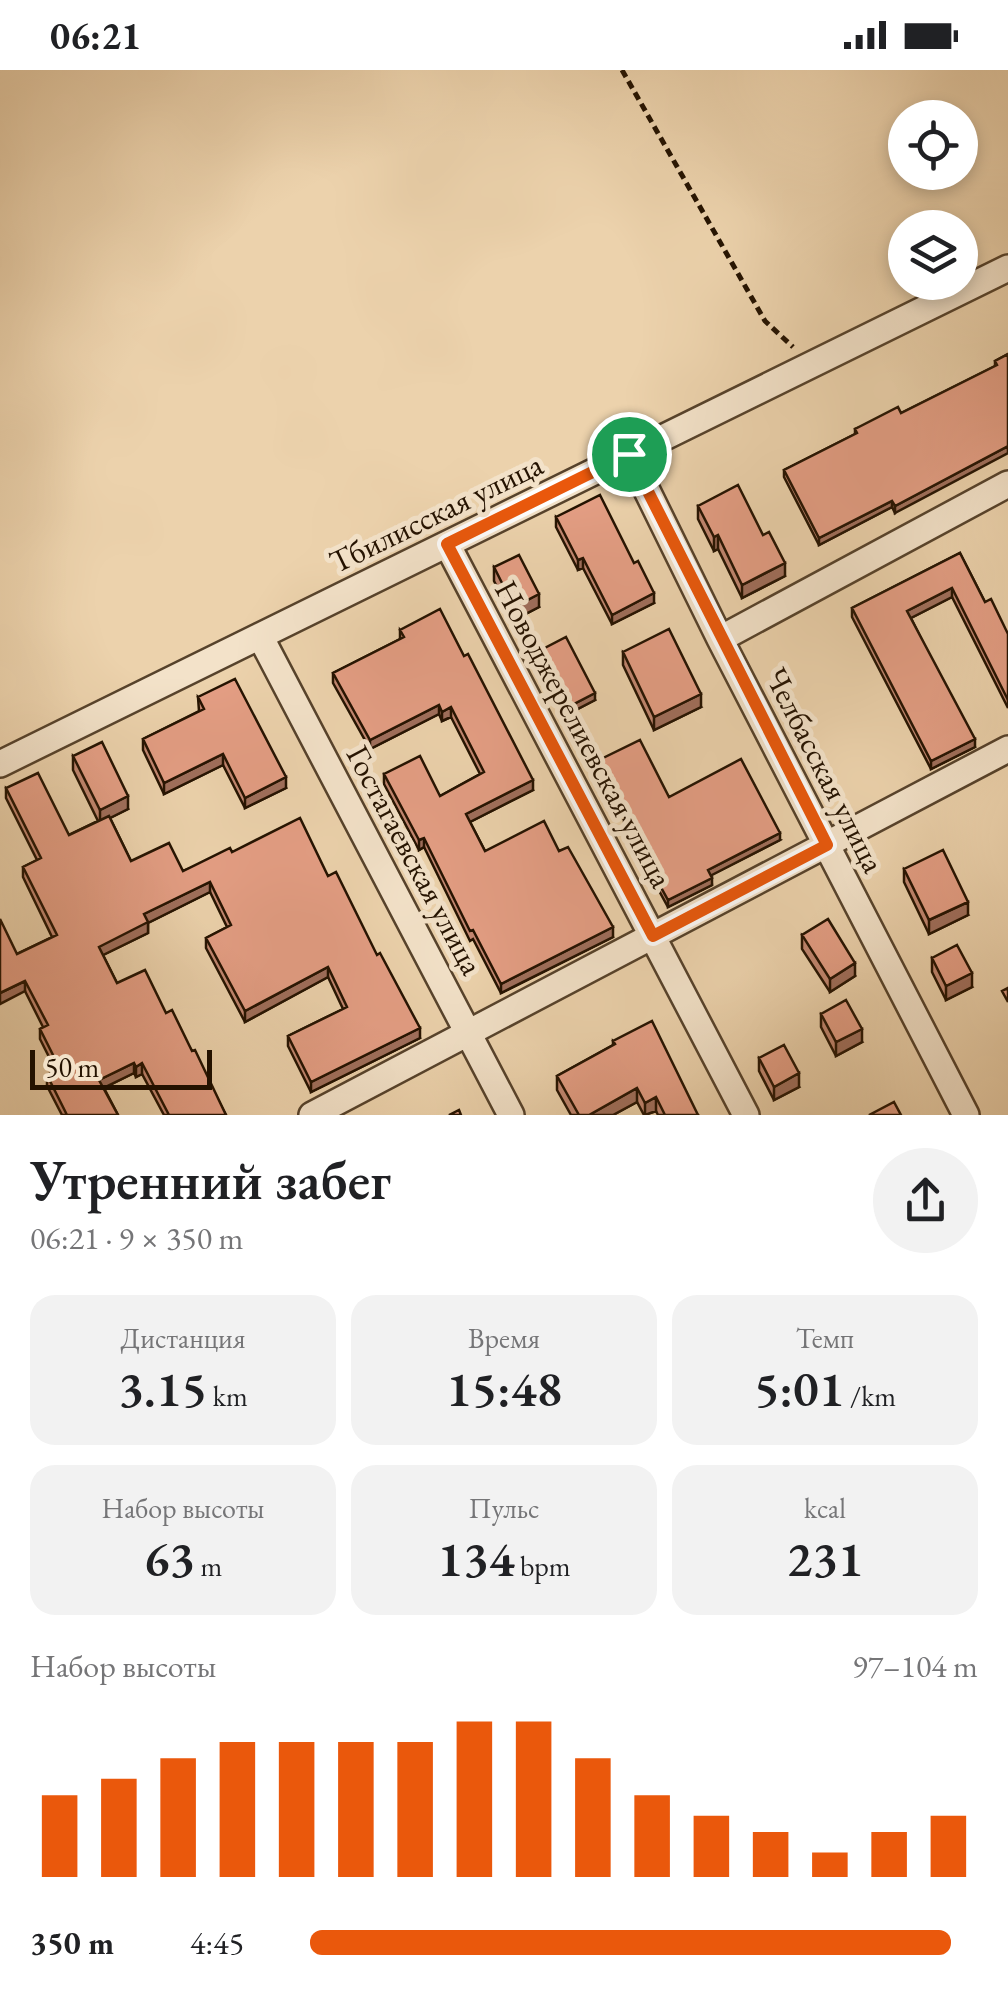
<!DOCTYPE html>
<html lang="ru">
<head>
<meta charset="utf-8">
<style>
  :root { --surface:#fff; --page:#f2f2f2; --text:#202124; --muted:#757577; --accent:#ea580c }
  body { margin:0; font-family:"EB Garamond",serif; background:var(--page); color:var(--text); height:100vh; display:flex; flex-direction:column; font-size:38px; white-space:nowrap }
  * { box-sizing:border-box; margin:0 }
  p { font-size:32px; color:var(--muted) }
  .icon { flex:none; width:55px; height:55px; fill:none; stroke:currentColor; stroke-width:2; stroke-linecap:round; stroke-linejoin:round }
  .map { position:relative; height:1045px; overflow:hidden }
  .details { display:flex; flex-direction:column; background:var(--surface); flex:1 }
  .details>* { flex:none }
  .buttons { position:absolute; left:888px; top:30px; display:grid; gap:20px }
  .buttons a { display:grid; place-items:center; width:90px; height:90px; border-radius:50%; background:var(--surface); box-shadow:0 5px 15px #0003; font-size:50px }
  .scale { position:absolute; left:30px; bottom:25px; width:182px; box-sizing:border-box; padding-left:10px; border:5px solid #241200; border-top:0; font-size:28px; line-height:35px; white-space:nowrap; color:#241200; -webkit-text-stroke:8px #f3e2c9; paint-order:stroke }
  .pin { position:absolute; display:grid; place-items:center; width:85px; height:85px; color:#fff; margin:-42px; border:5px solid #fff; border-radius:50%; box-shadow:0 2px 10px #0007 }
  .round { display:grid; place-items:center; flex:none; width:105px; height:105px; border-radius:52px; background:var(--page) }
  .summary { display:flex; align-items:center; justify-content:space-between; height:170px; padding:0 30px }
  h1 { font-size:55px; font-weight:600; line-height:75px }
  .stats { display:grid; grid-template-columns:repeat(3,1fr); gap:15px; height:170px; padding:10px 30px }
  .stats div { display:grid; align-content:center; border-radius:25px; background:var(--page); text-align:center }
  .stats b { font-size:50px; font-weight:600 }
  .stats small { font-size:28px; font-weight:400 }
  .stats p { font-size:28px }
  .chart { height:280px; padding:20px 30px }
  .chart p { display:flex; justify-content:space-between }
  .chart svg { width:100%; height:180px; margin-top:10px; stroke:var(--accent); stroke-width:6 }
  ul { padding:0 30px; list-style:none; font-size:32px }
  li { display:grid; grid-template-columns:160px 120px 1fr; align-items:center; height:75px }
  li i { height:25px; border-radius:12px; background:var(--accent) }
  .status { display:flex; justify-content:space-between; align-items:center; height:70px; padding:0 50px; background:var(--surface); direction:ltr }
  .status svg { height:28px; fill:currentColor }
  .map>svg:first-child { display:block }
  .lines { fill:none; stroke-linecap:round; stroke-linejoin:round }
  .street-casing { stroke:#56422b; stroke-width:30 }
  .path { stroke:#241200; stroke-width:5; stroke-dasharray:8 5; stroke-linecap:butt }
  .street { stroke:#f3e2c9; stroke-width:25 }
  .wall { fill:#c48872; stroke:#241200; stroke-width:2.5 }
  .shaded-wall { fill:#a06f5c; stroke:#241200; stroke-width:2.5 }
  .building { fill:#e49e84; stroke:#241200; stroke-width:2.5 }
  .route-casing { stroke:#fff; stroke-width:20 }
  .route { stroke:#ea580c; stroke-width:12 }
  .labels { text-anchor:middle; stroke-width:10; stroke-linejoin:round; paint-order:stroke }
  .street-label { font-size:32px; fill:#241200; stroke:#f3e2c9 }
</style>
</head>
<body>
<div class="status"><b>06:21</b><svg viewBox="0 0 49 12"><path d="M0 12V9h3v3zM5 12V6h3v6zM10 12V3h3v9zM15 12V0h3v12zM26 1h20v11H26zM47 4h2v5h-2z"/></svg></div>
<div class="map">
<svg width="1008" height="1045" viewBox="0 0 1008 1045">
  <rect width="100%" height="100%" fill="#ecd2ac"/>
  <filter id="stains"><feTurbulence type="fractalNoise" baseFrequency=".002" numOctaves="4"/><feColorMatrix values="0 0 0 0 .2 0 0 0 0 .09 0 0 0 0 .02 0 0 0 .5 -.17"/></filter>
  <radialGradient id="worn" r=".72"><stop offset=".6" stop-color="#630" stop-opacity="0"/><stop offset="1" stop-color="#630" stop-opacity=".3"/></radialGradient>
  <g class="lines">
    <g class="street-casing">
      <path id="street" d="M629,384L720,569L966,1045
        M447,474L746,1045
        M260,566L511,1045
        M720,569L1008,414
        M0,694L1008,198
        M312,1045L1008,679"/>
    </g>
    <path class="path" d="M622,0L765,251L793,277"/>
    <use href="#street" class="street"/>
  </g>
  <path class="wall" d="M1008,284L895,443L892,437L819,475L784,407V400L855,364V359L901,343L995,296V291Z
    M698,436L763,465L785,506L742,528L718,479L714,481L698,449Z
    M556,447L654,533L612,554L583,498L578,500L556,457Z
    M960,483L985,532L1008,564V638L952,527L911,548L975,677L931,699L852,547V538Z
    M494,497L539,537L514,550L494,511Z
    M400,560L533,720L470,752L485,781H559L613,867L501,923L473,869L470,871L424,777L419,780L384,714V704L440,726L480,704L451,647L442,651L439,644L370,679L333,613V603L400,569Z
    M539,581L595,630L568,644L539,588Z
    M623,582L701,637L654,660L623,595Z
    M198,627L286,718L245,738L223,695L164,724L143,680V669L199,641Z
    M73,686L128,739L110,748L131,791L183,801L232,782L328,806L420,968L311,1022L288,976V966L343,939L328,907L245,952L206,878V868L227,857L210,822L148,853V863L103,885L117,913L166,943L192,981L226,1045H164L142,1004L136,1007L134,1003L104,1018L118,1045H62L47,1016V1005L56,1001L40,969V959L43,957L25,921L17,884L52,867L23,807V797L37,790L6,728V718L69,765L98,751L73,700Z
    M599,690L669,727L780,770L711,805L712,815L668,837L624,757V750L626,749L599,697Z
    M904,799L968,845L929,864L904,812Z
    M802,865L855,906L830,922L802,879Z
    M932,888L972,917L946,930L932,902Z
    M821,944L862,972L836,986L821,957Z
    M613,971L698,1045H658L656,1041L644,1045L637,1032L613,1045H571L557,1020V1006L613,975Z
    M759,988L799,1017L774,1030L759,1001Z"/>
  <path class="shaded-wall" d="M1008,376V383L895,443V436Z
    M892,431V437L819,475V468Z
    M718,465V479L714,481V467Z
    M583,488V498L578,500V490Z
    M785,493V506L742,528V515Z
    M952,518V527L907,550V541Z
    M654,523V533L612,554V545Z
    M539,524V537L514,550V537Z
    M595,623V630L568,644V637Z
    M701,624V637L654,660V647Z
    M439,635V644L370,679V670Z
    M451,637V647L442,651V642Z
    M975,669V677L931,699V691Z
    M223,684V695L164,724V713Z
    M286,707V718L245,738V728Z
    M533,710V720L466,754V744Z
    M128,726V739L100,753V740Z
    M780,763V770L708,807V800Z
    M424,768V777L419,780V770Z
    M712,808V815L668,837V830Z
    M210,812V822L148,853V863L99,887V877L144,844Z
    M968,832V845L929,864V850Z
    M613,857V867L501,923V914Z
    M855,893V906L830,922V909Z
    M328,897V907L245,952V941Z
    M972,903V917L946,930V916Z
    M25,911V921L0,934V923Z
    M420,958V968L311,1022V1012Z
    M862,959V972L836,986V972Z
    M134,993V1003L99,1020V1010Z
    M142,993V1004L136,1007V997Z
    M799,1003V1017L774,1030V1017Z
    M637,1018V1032L613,1045H589Z
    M656,1027V1041L645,1045V1033Z"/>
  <path class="building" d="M1008,284V376L895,436L892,431L819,468L784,400L857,363L855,359L898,337L901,343L997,295L995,291Z
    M738,415L763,465L769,462L785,493L742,515L718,465L714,467L698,436Z
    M600,425L634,493L638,491L654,523L612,545L583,488L578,490L556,447Z
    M960,483L985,532L991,529L1008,564V630L952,518L907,541L975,669L931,691L852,538Z
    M519,485L539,524L514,537L494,497Z
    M440,539L464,586L468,584L533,710L466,744L485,781L544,751L559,781L568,777L613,857L501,914L473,860L470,861L424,768L419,770L384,704L420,686L440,726L484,702L451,637L442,642L439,635L370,670L333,603L404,567L400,560Z
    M669,559L701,624L654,647L623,582Z
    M566,567L595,623L568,637L539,581Z
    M235,609L286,707L245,728L223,684L164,713L143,669L204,639L198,627Z
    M640,670L669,727L741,689L780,763L708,800L712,808L668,830L624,750L629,748L599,690Z
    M102,672L128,726L100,740L73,686Z
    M38,703L69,765L109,746L131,791L169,773L183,801L230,778L232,782L300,748L328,806L336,802L377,885L380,883L420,958L311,1012L288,966L347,937L328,897L245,941L206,868L231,855L210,812L144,844L148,852L99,877L117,913L145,900L166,943L172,940L192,981L195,980L226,1045H169L142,993L136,997L134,993L99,1010L118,1045H67L47,1005L60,999L40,959L48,955L25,911L0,923V849L17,884L57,865L23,797L41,788L6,718Z
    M943,780L968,832L929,850L904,799Z
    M828,849L855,893L830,909L802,865Z
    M957,875L972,903L946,916L932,888Z
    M1008,918V932L1002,921Z
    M846,930L862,959L836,972L821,944Z
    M652,951L698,1045H665L656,1027L645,1033L637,1018L589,1045H579L557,1006L615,974L613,971Z
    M784,975L799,1003L774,1017L759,988Z
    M894,1032L901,1045H869Z
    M459,1040L461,1045H449Z"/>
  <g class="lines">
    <g class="route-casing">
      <path id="route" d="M629,384L827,775L653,866L447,474Z"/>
    </g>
    <use href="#route" class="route"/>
  </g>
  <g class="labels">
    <g class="street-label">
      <text transform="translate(436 443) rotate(-26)" y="11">Тбилисская улица</text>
      <text transform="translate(584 664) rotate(62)" y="11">Новоджерелиевская улица</text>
      <text transform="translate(825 700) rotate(63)" y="11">Челбасская улица</text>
      <text transform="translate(415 790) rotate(62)" y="11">Гостагаевская улица</text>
    </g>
  </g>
  <rect width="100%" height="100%" filter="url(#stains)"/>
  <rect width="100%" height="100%" fill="url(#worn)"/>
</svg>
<div class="buttons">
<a><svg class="icon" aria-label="locate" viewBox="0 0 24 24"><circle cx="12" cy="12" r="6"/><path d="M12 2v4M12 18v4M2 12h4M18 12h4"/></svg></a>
<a><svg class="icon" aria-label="layers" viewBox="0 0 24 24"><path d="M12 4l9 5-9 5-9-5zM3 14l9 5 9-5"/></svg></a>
</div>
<div class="scale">50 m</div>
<div class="pin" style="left:629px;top:384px;background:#1e9e55"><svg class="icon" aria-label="arrive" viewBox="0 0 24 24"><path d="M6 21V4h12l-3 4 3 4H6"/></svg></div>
</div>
<section class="details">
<div class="summary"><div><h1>Утренний забег</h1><p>06:21 · 9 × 350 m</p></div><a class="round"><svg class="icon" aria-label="share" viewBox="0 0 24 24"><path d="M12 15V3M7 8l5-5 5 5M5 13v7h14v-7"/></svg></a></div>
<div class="stats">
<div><p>Дистанция</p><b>3.15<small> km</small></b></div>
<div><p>Время</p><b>15:48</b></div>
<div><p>Темп</p><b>5:01<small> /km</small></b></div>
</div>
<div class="stats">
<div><p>Набор высоты</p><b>63<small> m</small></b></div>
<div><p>Пульс</p><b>134<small> bpm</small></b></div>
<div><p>kcal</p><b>231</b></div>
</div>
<div class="chart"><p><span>Набор высоты</span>97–104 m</p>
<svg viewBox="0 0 160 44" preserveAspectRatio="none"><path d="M5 44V24M15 44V20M25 44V15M35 44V11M45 44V11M55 44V11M65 44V11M75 44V6M85 44V6M95 44V15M105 44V24M115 44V29M125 44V33M135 44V38M145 44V33M155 44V29"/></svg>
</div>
<ul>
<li><b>350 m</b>4:45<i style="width:96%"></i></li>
</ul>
</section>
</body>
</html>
